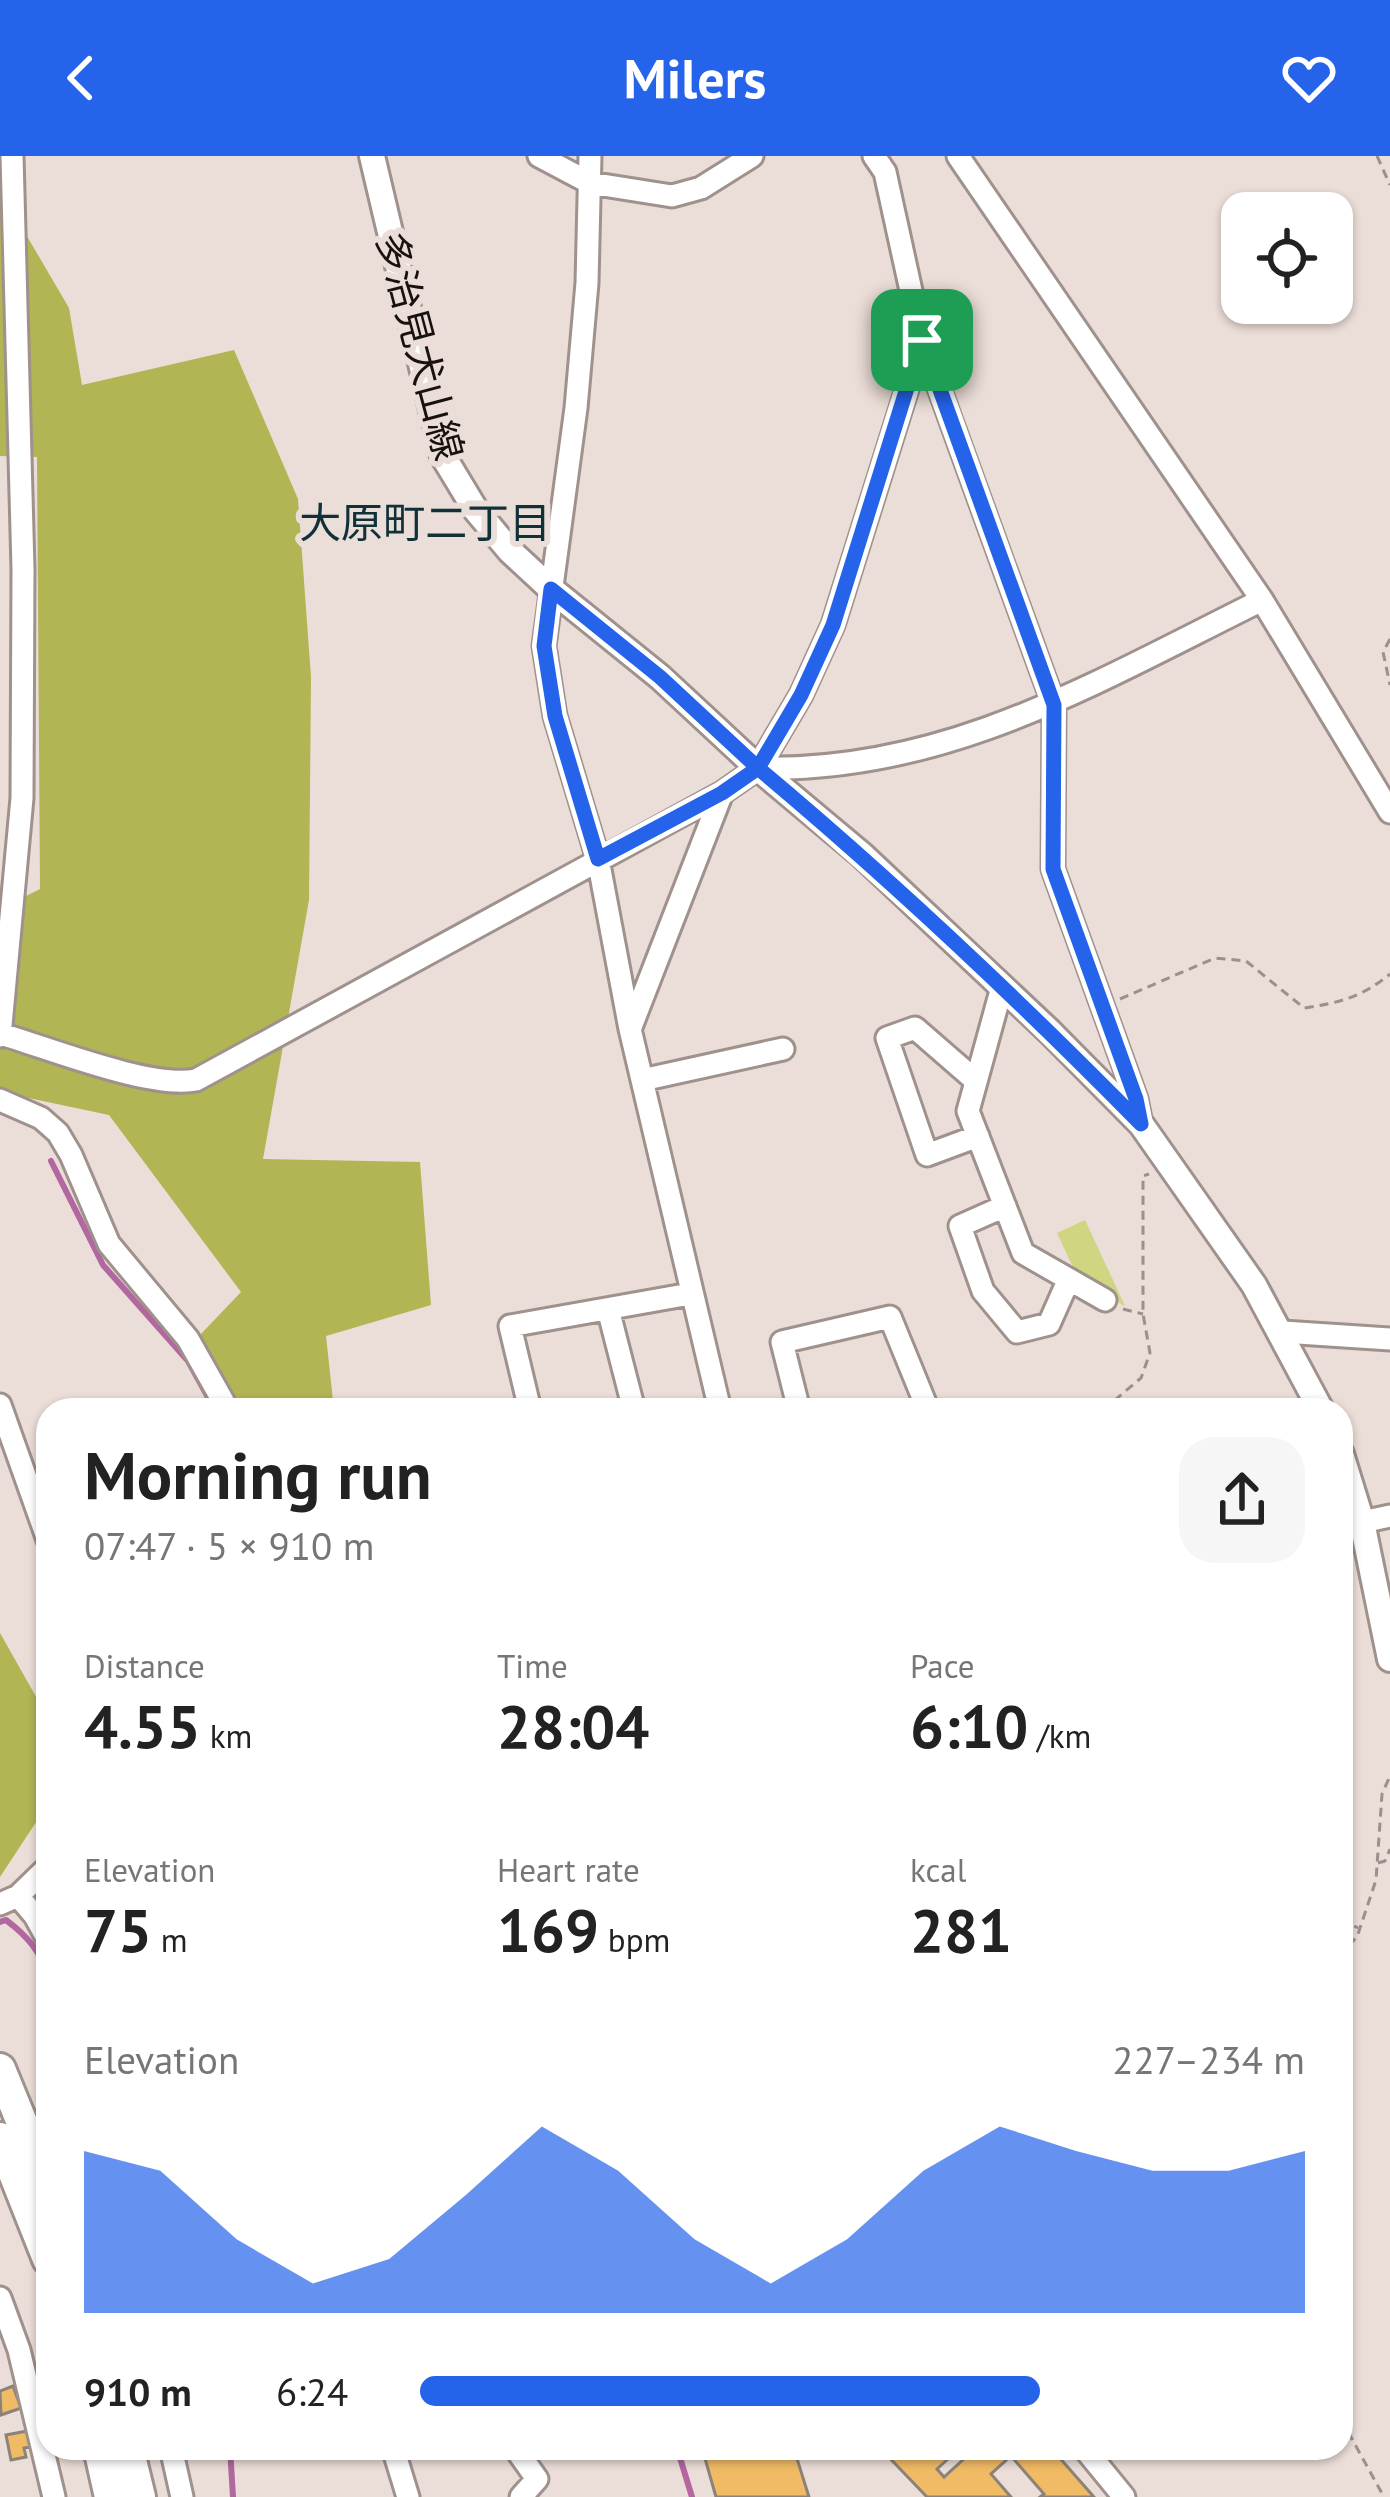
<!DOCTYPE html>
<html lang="en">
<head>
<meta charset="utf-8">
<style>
  :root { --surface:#fff; --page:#f6f6f6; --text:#222; --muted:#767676; --accent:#2563eb }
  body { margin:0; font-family:"PT Sans","Noto Sans JP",sans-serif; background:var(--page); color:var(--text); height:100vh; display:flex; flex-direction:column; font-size:45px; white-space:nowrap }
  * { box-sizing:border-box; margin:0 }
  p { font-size:39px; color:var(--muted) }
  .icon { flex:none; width:66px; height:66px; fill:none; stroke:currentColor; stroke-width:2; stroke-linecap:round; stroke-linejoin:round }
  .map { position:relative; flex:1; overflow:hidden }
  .details { position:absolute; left:36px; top:1242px; width:1317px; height:1062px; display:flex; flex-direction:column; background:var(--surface); border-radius:36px; box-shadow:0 3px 9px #0004 }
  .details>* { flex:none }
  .fabs { position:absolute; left:1221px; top:36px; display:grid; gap:24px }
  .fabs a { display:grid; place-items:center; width:132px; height:132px; border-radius:24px; background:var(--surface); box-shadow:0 3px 9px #0004; font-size:60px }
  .pin { position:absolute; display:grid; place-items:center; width:102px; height:102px; color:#fff; margin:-51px; border-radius:24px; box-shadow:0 6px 18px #0006 }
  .round { display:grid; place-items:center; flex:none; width:126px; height:126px; border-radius:36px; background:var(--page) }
  .summary { display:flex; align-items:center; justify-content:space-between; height:204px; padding:0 48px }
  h1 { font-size:66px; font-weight:600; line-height:90px }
  .metrics { display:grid; grid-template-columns:repeat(3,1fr); gap:18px; height:204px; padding:12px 48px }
  .metrics div { display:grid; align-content:center }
  .metrics b { font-size:60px; font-weight:600 }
  .metrics small { font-size:33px; font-weight:400 }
  .metrics p { font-size:33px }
  .chart { height:336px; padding:24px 48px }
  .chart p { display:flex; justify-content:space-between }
  .chart svg { width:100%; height:216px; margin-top:12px; fill:var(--accent); opacity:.7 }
  ul { padding:0 48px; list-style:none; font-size:39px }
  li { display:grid; grid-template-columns:192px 144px 1fr; align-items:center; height:90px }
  li i { height:30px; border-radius:15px; background:var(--accent) }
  header { display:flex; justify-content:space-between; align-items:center; height:156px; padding:0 48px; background:var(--accent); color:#fff; font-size:54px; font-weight:600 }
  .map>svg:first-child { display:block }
  .green { fill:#d0d581 }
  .forest { fill:#b1b554 }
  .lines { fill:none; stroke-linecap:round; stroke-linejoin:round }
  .stream { stroke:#b267a1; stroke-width:6 }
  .building { fill:#f1bb65; stroke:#8b8379; stroke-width:3 }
  .minor-casing { stroke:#9f918c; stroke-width:27 }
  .major-casing { stroke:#9f918c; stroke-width:30 }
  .highway-casing { stroke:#9f918c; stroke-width:36 }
  .path { stroke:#9b908c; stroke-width:3; stroke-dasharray:9 6; stroke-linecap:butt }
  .minor { stroke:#fff; stroke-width:21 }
  .major { stroke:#fff; stroke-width:24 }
  .highway { stroke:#fff; stroke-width:30 }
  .route-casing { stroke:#fff; stroke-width:24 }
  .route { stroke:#2563eb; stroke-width:15 }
  .labels { text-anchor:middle; stroke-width:12; stroke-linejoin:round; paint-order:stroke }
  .street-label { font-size:39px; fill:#171210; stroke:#ebddd7 }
  .neighbourhood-label { font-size:42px; fill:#0f3137; stroke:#ebddd7 }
</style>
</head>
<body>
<header><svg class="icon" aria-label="back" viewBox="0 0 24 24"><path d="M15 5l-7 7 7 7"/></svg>Milers<svg class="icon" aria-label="heart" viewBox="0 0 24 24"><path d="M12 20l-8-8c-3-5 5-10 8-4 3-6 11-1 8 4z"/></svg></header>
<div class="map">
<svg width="1390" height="2341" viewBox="0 0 1390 2341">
  <rect width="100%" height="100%" fill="#ebddd7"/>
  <path class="green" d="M1085,1064L1125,1150L1081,1128L1057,1077Z"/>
  <path class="forest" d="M0,34L69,152L82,229L234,194L298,343L311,521L309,744L263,1003L420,1006L431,1149L326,1180L334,1254H240L200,1179L241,1136L109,959L0,936V753L40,733L37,301L0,300Z
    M0,1477L48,1562V1648L0,1721Z"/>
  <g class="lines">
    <path class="stream" d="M51,1005L103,1109L188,1205L215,1254
      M0,1766L6,1764C26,1779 42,1796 48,1822
      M230,2292L233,2341
      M677,2292L692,2341"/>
  </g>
  <path class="building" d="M13,2230L21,2252L1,2259L0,2235Z
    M27,2275L31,2291L24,2292L26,2301L11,2304L6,2279Z
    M702,2292H765L767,2301L794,2293L809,2341H716Z
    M880,2292H960L937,2313L944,2321L976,2292H1051L1094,2341H1040L1044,2338L1011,2300L991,2318L1011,2341H927Z"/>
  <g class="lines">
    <g class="minor-casing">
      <path id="minor" d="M539,0L590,27L672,40L701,32L752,0
        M590,0L587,127L576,252L544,490L555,560L598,703L630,873L720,1254
        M958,0L1262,444L1390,656
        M922,185L1054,549L1053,713L1136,943L1141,968
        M758,612C946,617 1098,525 1262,444
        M1002,831L968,955L1023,1097L1105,1144
        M631,871L722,637
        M1,878C48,892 151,933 196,924L722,637L758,612L801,539L833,469L922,185L885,16L874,0
        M0,880L22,642L23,413L12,0
        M642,924L783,893
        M976,925L915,872L887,882L927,999L978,980
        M0,944L41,962L58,977L71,999L109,1088L188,1183L228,1254
        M1005,1050L960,1070L983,1135L1017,1176L1049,1168L1068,1125
        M608,1153L634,1254
        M1283,1176L1390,1183
        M0,1249L48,1384
        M530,1254L510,1170L690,1138
        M799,1254L782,1186L890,1161L928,1254
        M1362,1366L1390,1360
        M18,1740L35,1760L48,1784
        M0,1748L18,1740L48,1711
        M0,2142L19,2194L54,2341
        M171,2292L182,2341
        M393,2292L408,2341
        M515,2292L537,2323L521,2341
        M1084,2292L1124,2341"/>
    </g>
    <g class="major-casing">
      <path id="major" d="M372,0L443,300L475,353L510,395L551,433L660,521L758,612L862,699L1049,875L1141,968L1254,1129L1321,1254
        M1341,1298L1362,1366L1390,1503"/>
    </g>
    <g class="highway-casing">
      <path id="highway" d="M0,1913L48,2030
        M0,1982L48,2103
        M99,2292L110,2341
        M128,2292L140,2341"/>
    </g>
    <path class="path" d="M1377,0L1390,29
      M1390,483L1383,496L1390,529
      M1120,843L1215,802L1246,805L1304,852C1339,847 1362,841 1390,818
      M1123,1153L1143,1158
      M1103,1254L1141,1222L1150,1197L1143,1158V1020L1149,1018
      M1378,1707L1385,1705L1390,1693
      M1341,1763L1358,1772
      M1341,1770L1352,1786L1357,1781L1376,1724L1382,1638L1390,1620
      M1341,2263L1384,2341"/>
    <use href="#minor" class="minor"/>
    <use href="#major" class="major"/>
    <use href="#highway" class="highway"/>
  </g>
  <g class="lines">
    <g class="route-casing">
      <path id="route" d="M922,184L833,469L801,539L758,612L660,521L551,433L544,490L555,560L598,703L722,637L758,612C892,724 1018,843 1141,968L1136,943L1053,713L1054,549L922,184"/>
    </g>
    <use href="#route" class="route"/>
  </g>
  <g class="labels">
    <g class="street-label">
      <text transform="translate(420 190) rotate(75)" y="14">多治見犬山線</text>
    </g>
    <g class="neighbourhood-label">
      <text x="425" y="382">大原町二丁目</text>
    </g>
  </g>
</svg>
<div class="fabs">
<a><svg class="icon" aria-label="locate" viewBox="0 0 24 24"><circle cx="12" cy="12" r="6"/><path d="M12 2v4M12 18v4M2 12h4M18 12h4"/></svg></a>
</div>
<div class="pin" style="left:922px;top:184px;background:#1e9e55"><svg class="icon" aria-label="arrive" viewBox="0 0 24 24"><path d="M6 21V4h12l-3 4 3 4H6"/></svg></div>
<section class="details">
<div class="summary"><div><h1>Morning run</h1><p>07:47 · 5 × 910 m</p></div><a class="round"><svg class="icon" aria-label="share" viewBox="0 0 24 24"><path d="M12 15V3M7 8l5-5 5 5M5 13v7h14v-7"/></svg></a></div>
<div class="metrics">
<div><p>Distance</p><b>4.55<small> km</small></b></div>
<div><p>Time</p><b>28:04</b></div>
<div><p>Pace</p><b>6:10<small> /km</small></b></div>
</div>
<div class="metrics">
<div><p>Elevation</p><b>75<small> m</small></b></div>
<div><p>Heart rate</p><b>169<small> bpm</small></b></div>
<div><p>kcal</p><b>281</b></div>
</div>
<div class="chart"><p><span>Elevation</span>227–234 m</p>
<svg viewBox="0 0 160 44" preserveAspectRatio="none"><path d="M0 44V11L10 15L20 29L30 38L40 33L50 20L60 6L70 15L80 29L90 38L100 29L110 15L120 6L130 11L140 15L150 15L160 11V44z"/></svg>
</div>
<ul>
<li><b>910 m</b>6:24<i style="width:70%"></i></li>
</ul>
</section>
</div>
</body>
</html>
